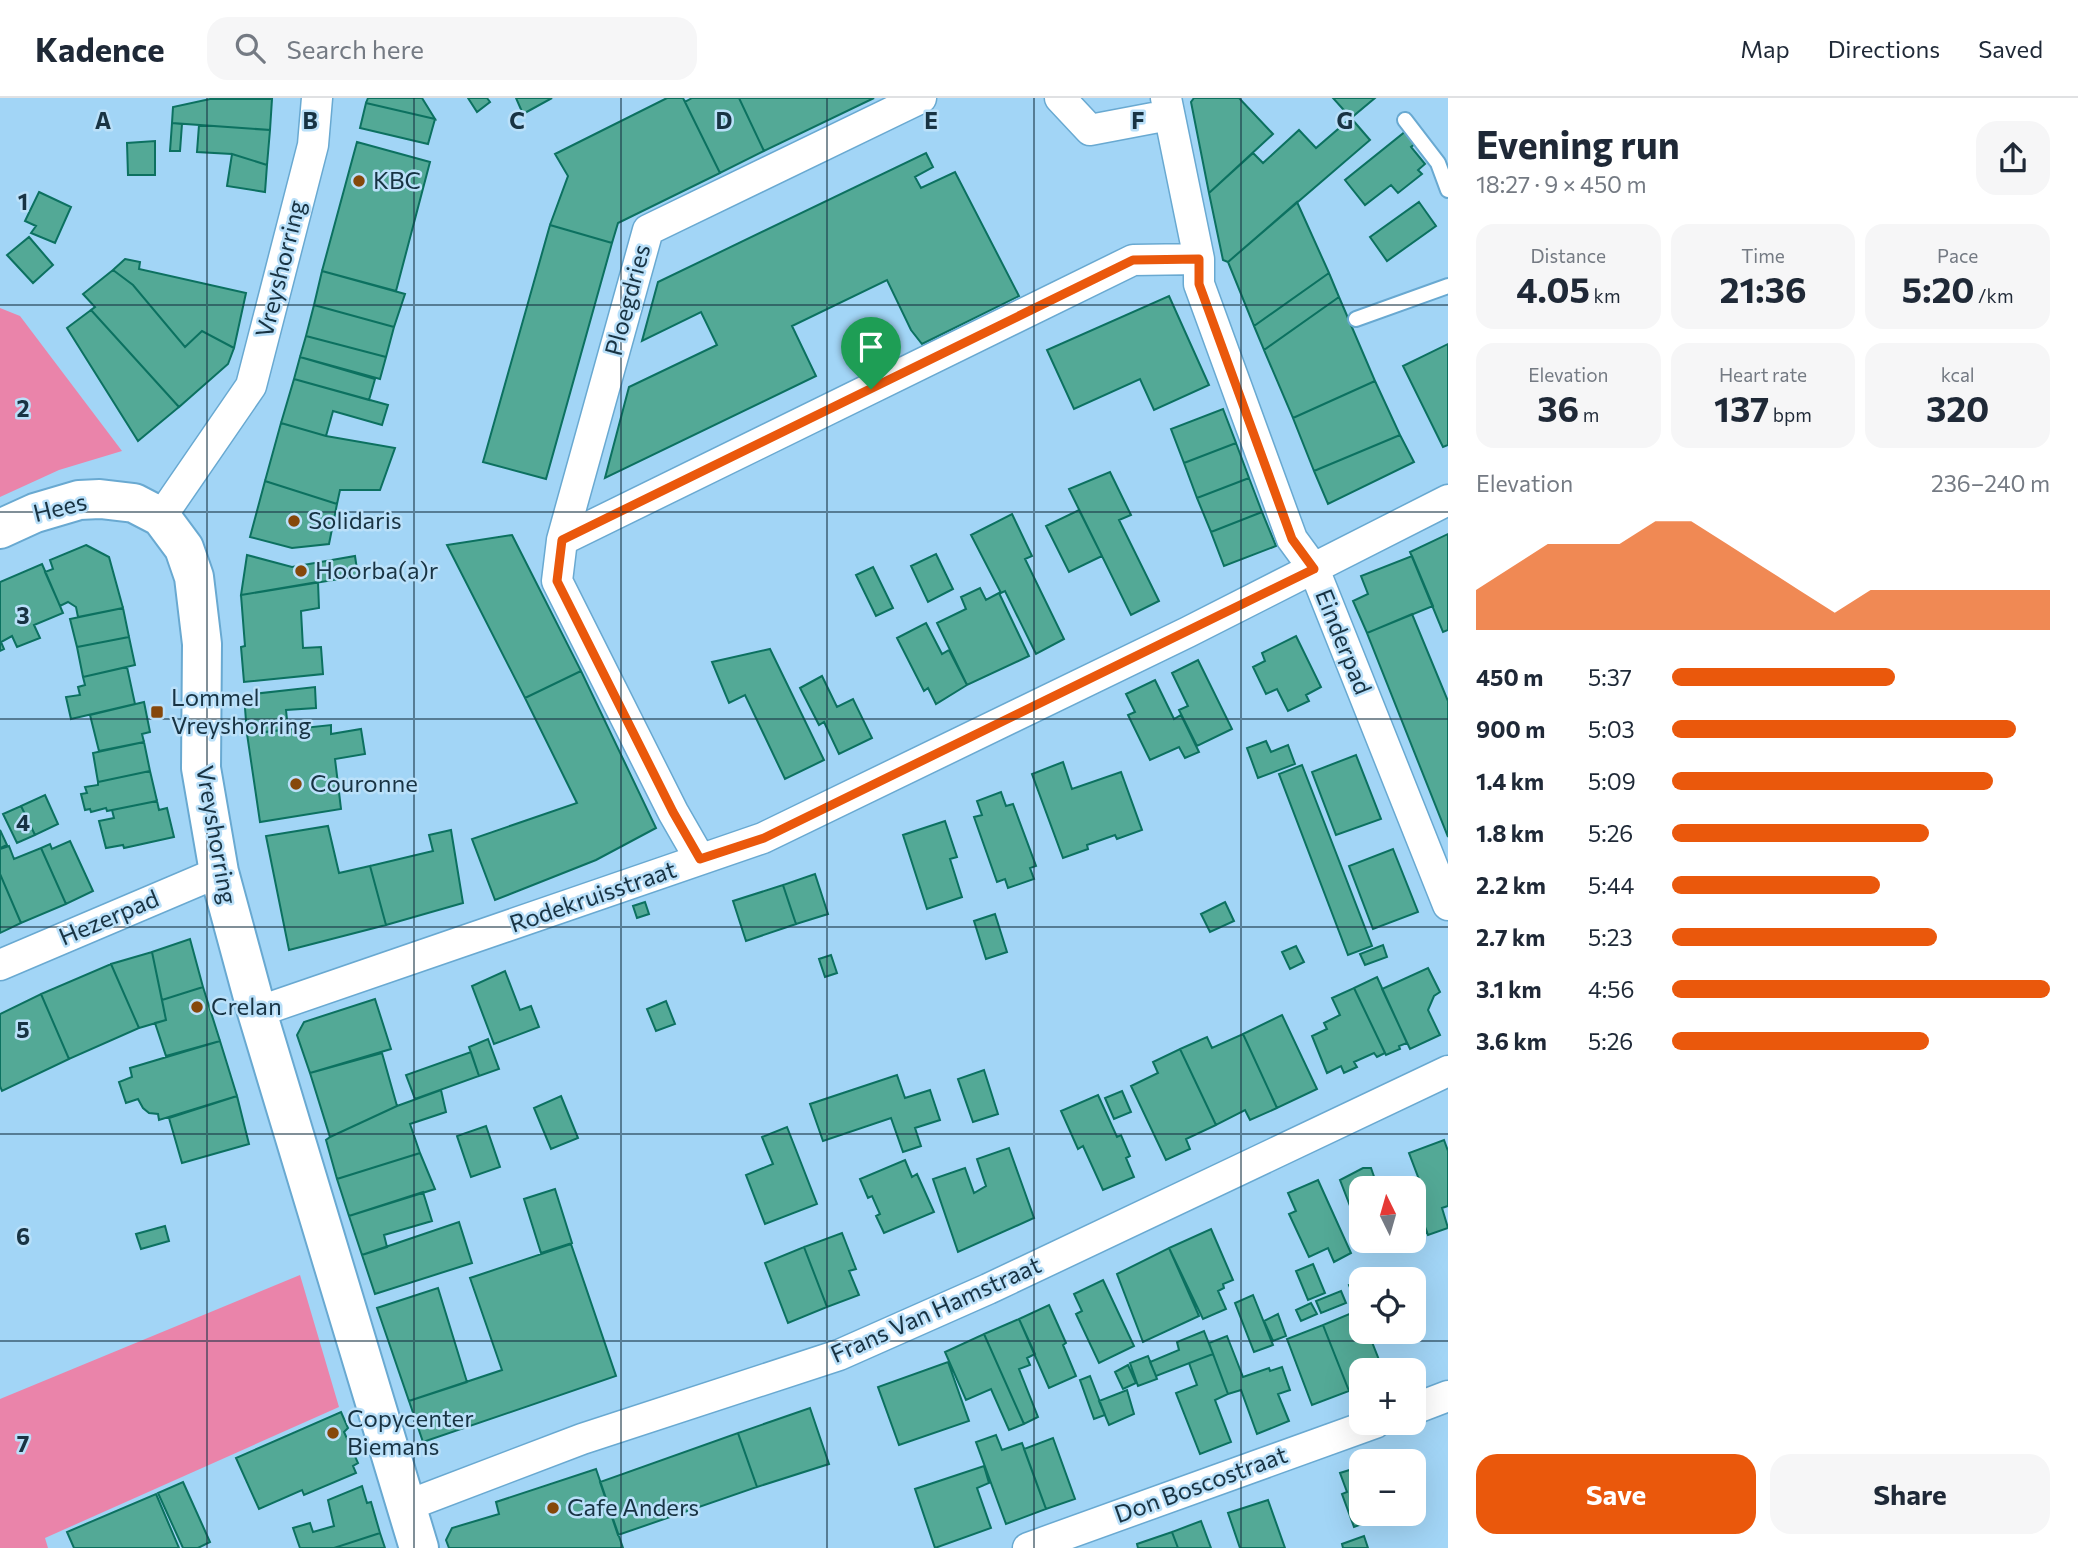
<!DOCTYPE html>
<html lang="en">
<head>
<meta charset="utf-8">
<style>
  :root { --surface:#fff; --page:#f6f6f7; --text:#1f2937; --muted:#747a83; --line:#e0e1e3; --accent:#ea580c }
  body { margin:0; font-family:Commissioner,sans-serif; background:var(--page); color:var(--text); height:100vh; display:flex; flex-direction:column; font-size:26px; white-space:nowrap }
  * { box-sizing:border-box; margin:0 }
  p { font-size:23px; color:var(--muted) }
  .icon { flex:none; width:38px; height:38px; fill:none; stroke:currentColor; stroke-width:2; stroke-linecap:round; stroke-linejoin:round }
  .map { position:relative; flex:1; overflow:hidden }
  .drawer { display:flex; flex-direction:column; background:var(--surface); width:630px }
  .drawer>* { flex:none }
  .needle { width:46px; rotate:355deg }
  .fabs { position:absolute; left:1349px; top:1078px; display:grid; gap:14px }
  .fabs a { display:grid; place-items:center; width:77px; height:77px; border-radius:14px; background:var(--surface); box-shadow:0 7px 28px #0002; font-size:35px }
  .pin { position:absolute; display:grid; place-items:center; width:60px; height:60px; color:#fff; margin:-72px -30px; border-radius:50% 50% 50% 0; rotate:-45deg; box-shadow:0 0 7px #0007 }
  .pin .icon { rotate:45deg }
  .round { display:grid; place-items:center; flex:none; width:74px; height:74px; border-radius:21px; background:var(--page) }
  .headline { display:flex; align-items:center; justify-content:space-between; height:119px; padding:0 28px }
  h1 { font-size:38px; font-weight:700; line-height:52px }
  .figures { display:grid; grid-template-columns:repeat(3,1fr); gap:10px; height:119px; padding:7px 28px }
  .figures div { display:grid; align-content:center; border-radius:18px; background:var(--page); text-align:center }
  .figures b { font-size:35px; font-weight:700 }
  .figures small { font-size:19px; font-weight:400 }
  .figures p { font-size:19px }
  .chart { height:196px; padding:14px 28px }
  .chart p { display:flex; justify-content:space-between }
  .chart svg { width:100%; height:126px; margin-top:7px; fill:var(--accent); opacity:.7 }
  .primary-button { display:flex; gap:14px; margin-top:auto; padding:14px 28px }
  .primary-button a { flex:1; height:80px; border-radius:21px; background:var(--accent); color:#fff; font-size:28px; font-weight:700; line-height:80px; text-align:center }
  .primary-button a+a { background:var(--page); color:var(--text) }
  ul { padding:0 28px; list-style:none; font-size:23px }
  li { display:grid; grid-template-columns:112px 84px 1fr; align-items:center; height:52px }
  li i { height:18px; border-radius:9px; background:var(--accent) }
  header { display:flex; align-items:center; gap:42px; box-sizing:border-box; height:98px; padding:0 35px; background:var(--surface); border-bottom:2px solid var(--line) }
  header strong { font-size:33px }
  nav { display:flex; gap:38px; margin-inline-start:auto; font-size:24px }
  .search { width:490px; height:63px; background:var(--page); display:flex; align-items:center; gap:18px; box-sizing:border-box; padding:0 24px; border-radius:21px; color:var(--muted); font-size:26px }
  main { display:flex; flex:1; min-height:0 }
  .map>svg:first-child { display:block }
  .green { fill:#ea84aa }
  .building { fill:#53a996; stroke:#0c7160; stroke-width:2 }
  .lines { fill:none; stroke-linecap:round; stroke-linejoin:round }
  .lane-casing { stroke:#69a9d1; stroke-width:18 }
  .street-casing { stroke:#69a9d1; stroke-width:33 }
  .secondary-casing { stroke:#69a9d1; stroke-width:42 }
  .lane { stroke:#fff; stroke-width:14 }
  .street { stroke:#fff; stroke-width:30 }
  .secondary { stroke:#fff; stroke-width:38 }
  .route-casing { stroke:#fff; stroke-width:14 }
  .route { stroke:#ea580c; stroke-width:9 }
  .grid { fill:none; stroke:#183343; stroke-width:2; stroke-opacity:0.55 }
  .poi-dot { fill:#86480b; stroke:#bae0f9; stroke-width:2.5 }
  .labels { text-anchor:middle; stroke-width:5; stroke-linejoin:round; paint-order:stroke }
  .poi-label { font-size:24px; fill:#183343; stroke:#bae0f9; text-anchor:start }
  .street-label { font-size:24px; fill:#183343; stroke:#bae0f9 }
  .grid-label { font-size:23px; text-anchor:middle; font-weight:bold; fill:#183343; stroke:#bae0f9; stroke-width:5; stroke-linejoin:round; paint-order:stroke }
</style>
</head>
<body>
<header>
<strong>Kadence</strong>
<div class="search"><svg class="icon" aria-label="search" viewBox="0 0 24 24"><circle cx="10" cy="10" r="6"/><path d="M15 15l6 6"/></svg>Search here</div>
<nav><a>Map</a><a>Directions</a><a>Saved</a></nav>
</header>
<main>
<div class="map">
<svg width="1448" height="1450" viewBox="0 0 1448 1450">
  <rect width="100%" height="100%" fill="#a2d5f6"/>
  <path class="green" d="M0,210L20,218L122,353L59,372L0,399Z
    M300,1177L339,1309L45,1440L48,1450H0V1301Z"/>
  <path class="building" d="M368,0H422L435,21L366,5Z
    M468,0H487L490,4L477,14Z
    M516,0H552L523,16Z
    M667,0H683L720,75L618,125L612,145L550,127L568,78L555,56Z
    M692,0H739L764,53L720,75L685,4Z
    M739,0H874L764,53Z
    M1194,0H1239L1273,36L1209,95L1191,4Z
    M1333,0H1375L1351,20Z
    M210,1H272L270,32L172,25L173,9Z
    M366,5L435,21L428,46L360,30Z
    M1351,20L1370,42L1228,164L1223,162L1209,95L1253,55L1263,65L1299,32L1316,50Z
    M172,25L182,26L180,53H170Z
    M199,27L270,32L267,67L232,56L197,54Z
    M1406,33L1416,45L1411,49L1425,66L1418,72L1422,76L1398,95L1391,87L1365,107L1345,82Z
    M155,43V77H128L127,45Z
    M357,44L430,64L396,193L322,173Z
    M926,55L933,69L915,79L921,90L955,74L1019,198L922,246L911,232L887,182L792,228L816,278L605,380L629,289L717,247L701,214L642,243L658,184Z
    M232,56L267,67L265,94L227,88Z
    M39,94L71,109L55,145L31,135L36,128L25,123Z
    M1297,104L1329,175L1254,228L1228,164Z
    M1419,104L1436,128L1387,163L1370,139Z
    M550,127L612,145L546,381L483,364Z
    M29,139L53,167L33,185L7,157Z
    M125,161L140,164L139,171L246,195L234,250L202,233L185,249L133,187L113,172Z
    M113,172L133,187L185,249L202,233L234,250L228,266L179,309L91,212L95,209L83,196Z
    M322,173L405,196L394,229L314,207Z
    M1329,175L1339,199L1264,252L1254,228Z
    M1169,198L1209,287L1154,312L1140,281L1074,311L1047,252Z
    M1339,199L1375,283L1293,320L1264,252Z
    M314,207L394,229L386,259L306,238Z
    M91,212L179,309L138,343L67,230Z
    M306,238L386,259L380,281L300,259Z
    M1448,246V347L1443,349L1403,268Z
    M300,259L375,281L369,302L294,281Z
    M294,281L388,307L382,327L333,313L326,338L281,325Z
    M1375,283L1400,337L1314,373L1293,320Z
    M1223,311L1236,345L1184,365L1171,331Z
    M281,325L326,338L395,350L380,392H340L337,406L265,383Z
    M1400,337L1414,364L1328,406L1314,373Z
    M1236,345L1249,380L1197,400L1184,365Z
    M1110,374L1131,417L1119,422L1159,503L1131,517L1069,391Z
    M1249,380L1262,414L1211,434L1197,400Z
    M265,383L337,406L329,446L292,450L250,439Z
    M1079,412L1102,458L1069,474L1046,428Z
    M1262,414L1276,448L1224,468L1211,434Z
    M1012,416L1032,458L1025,461L1064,541L1036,556L1005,493L1001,495L971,437Z
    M1448,436V532L1443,534L1410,454Z
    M512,437L581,573L525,600L447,447Z
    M86,447L109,459L123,510L78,519L76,509L68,504L60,508L45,474L53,471L50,462Z
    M936,456L953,491L928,504L911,468Z
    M247,457L292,469L355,458L358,478L241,497Z
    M1412,458L1433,508L1367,535L1353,503L1368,496L1361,478Z
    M42,466L63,515L34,527L40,540L17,549L12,538L1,544L4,551L0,553V484Z
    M873,469L893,510L876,518L856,477Z
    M318,484L319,510L301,513L303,550L321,549L323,576L244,584L241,549L245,548L241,497Z
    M980,490L986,502L999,495L1029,558L967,587L937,525L966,511L961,499Z
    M123,510L129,539L77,549L70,521Z
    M1412,516L1448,603V739L1367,535Z
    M926,525L942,556L949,552L967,587L936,606L928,590L924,593L897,540Z
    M1296,538L1321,589L1306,597L1309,603L1288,613L1277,591L1266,596L1253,569L1265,563L1262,555Z
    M129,539L135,567L83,579L77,549Z
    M770,551L824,662L785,681L745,597L729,605L712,564Z
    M1198,562L1232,631L1197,648L1179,612L1188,608L1172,575Z
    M127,569L135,606L71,621L66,599L80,597L78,589L85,587L83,579Z
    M581,573L656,730L596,762L495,802L472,741L577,705L525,600Z
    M822,578L837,609L853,601L872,640L839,656L824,624L819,627L800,590Z
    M1155,582L1174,621L1181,617L1199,654L1185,660L1179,649L1150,662L1128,617L1135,614L1126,596Z
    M315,589L316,610L286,612L288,631L247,636L244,597Z
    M144,604L150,634L142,636L144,644L99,653L90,617Z
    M331,627V636L361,631L365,656L335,661L341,711L260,724L247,636Z
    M1266,643L1271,654L1288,647L1295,666L1258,680L1247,650Z
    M144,644L150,673L98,684L93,655Z
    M1356,657L1381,721L1336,737L1312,674Z
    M1063,664L1072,691L1121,674L1142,732L1117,741L1115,737L1087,747L1088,751L1063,760L1032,676Z
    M1302,667L1372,848L1348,857L1279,676Z
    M150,673L157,703L107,713L106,710L91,714L90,711L85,712L81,696L87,695L85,689L98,687V684Z
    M1001,694L1006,708L1013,706L1036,768L1030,770L1034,781L1008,790L1005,781L997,784L974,719L982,717L977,703Z
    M45,697L58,726L35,737L21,708Z
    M157,703L159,712L167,710L174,739L124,750L123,747L106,750L99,723L114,720L112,712Z
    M21,708L35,737L17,745L3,716Z
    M945,723L957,759L950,761L962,799L927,811L903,737Z
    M328,728L339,775L370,768L386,827L289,852L266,738Z
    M0,732L7,747L0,750Z
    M451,732L463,805L386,827L370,768L433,753L429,737Z
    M70,743L93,793L66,806L41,750L50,746L52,751Z
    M9,748L14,761L41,750L66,806L21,825L0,776V751Z
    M1393,751L1418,814L1373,831L1349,768Z
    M0,776L21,825L0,835Z
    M815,776L828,816L796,826L783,787Z
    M783,787L796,826L746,843L733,803Z
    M645,804L649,816L637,820L633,808Z
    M1225,804L1234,823L1210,834L1201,816Z
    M995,816L1007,854L986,861L974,823Z
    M190,841L203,889L162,902L152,854Z
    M1383,847L1387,859L1365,867L1360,856Z
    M1296,848L1304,864L1290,871L1282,854Z
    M152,854L166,922L139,930L111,866Z
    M831,857L837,875L825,879L819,861Z
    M111,866L139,930L69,961L41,896Z
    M1428,870L1440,894L1434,898L1428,912L1440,937L1410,951L1382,891Z
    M505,873L520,912L531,908L539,929L494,946L472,888Z
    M1377,879L1407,945L1399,948L1400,951L1386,957L1354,890Z
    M203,889L220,943L166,958L155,925L166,922L162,902Z
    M1354,890L1385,955L1377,959L1374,955L1354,964L1357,969L1344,975L1341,968L1327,975L1312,938L1327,931L1324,925L1340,917L1332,900Z
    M41,896L69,961L2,993L0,988V916Z
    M375,901L391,951L310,975L297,937L304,924Z
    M666,903L675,926L656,933L647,911Z
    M1282,917L1317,991L1277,1010L1243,936Z
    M1243,936L1277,1010L1250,1022L1245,1012L1216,1027L1180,951L1207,939L1212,950Z
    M488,941L499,971L479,978L469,949Z
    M220,943L237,998L159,1022L158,1016L149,1015L143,1010L138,1001L126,1005L119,984L132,979L130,970Z
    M1180,951L1216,1027L1186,1041L1190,1051L1166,1062L1131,988L1158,975L1153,964Z
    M471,954L479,978L415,1001L406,977Z
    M382,955L397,1008L330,1039L310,975Z
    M984,972L998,1016L973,1024L958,981Z
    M897,977L905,1000L930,992L940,1022L915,1030L921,1048L903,1054L891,1020L823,1043L810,1006Z
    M441,992L446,1014L410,1026L420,1055L337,1081L326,1042L330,1039L397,1008Z
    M1122,993L1131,1014L1114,1021L1105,1000Z
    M1098,997L1117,1039L1121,1037L1130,1058L1126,1060L1134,1079L1103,1092L1083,1048L1078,1051L1061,1013Z
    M237,998L249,1046L182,1065L169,1020Z
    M561,998L578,1040L551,1051L534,1010Z
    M486,1028L500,1069L471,1079L457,1038Z
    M787,1029L817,1106L765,1126L746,1077L773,1066L762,1039Z
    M1444,1042L1448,1053V1108L1442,1110L1448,1130L1428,1137L1414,1101V1096L1423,1092L1409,1055Z
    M1009,1050L1034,1120L958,1154L933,1081L965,1070L974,1095L986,1088L977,1061Z
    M420,1055L435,1091L349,1118L337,1081Z
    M905,1062L912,1079L917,1076L934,1114L884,1135L876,1118L880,1116L872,1098L868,1100L860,1081Z
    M1363,1070H1371L1378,1090H1362V1139L1340,1082Z
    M1318,1082L1351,1155L1334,1164L1328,1150L1309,1159L1289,1116L1296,1113L1288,1095Z
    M555,1091L572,1145L541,1155L524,1101Z
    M423,1094L432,1123L384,1137L387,1149L362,1157L349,1118Z
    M1414,1101L1427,1134L1414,1139Z
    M459,1124L472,1165L375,1196L362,1157Z
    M165,1128L169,1143L141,1151L136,1136Z
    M1211,1131L1233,1182L1223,1186L1224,1190L1218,1193L1226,1211L1203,1221L1169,1150Z
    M842,1135L856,1171L849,1173L859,1197L827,1209L804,1149Z
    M1363,1143H1381L1383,1148L1367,1153Z
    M571,1146L616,1278L423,1344L409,1303L502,1272L470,1180Z
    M804,1149L827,1209L788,1225L765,1165Z
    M1169,1150L1199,1218L1143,1244L1117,1176Z
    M1313,1166L1325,1195L1308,1202L1296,1173Z
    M1103,1182L1134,1248L1099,1265L1076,1216L1082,1213L1074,1196Z
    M1362,1182V1207L1358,1209L1349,1187Z
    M438,1190L467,1284L409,1303L377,1210Z
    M1341,1193L1346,1205L1321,1215L1316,1203Z
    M1253,1197L1273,1247L1254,1254L1235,1205Z
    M1311,1205L1317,1216L1301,1223L1296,1212Z
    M1049,1207L1066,1245L1063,1247L1076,1278L1049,1290L1019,1221Z
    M1359,1212L1362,1218V1234H1368L1383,1272H1362V1287L1349,1293L1323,1227Z
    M1278,1216L1286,1238L1273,1243L1264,1223Z
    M1019,1221L1035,1256L1027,1260L1030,1267L1019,1271L1038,1319L1024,1326L984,1236Z
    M1323,1227L1349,1293L1312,1307L1287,1241Z
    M1204,1233L1213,1256L1156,1278L1150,1264L1179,1252L1177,1244Z
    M984,1236L1024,1326L1009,1332L991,1291L966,1302L945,1254Z
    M1227,1238L1243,1279L1269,1270L1270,1273L1282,1269L1290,1292L1278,1296L1289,1323L1257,1336L1241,1292L1228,1296L1209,1245Z
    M1213,1256L1228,1296L1215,1302L1231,1344L1200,1356L1176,1295L1197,1287L1189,1265Z
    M1148,1258L1157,1281L1138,1288L1130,1265Z
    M948,1264L969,1323L899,1347L878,1289Z
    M1128,1267L1136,1285L1123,1291L1115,1274Z
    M1090,1278L1105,1317L1094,1321L1080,1282Z
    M1127,1292L1134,1316L1109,1327L1099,1303Z
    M810,1310L829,1366L757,1389L738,1335Z
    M341,1314L348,1330L344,1334L358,1365L353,1368L356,1375L304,1397L302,1392L259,1411L236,1360Z
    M738,1335L757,1389L618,1437L600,1384Z
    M996,1337L1002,1352L1022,1345L1046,1411L1006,1426L976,1344Z
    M1053,1340L1075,1401L1046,1411L1024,1351Z
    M984,1368L989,1385L977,1390L991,1430L935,1450L915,1391Z
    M1362,1368V1416H1389L1354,1429L1342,1396L1347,1394L1340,1375Z
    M596,1371L623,1450H449L446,1442L452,1430L499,1416L496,1404Z
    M183,1384L210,1444L198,1450H183L158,1395Z
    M362,1388L367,1405L371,1404L380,1435L334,1450H300L293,1430L310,1425L313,1434L334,1428L328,1402Z
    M156,1396L179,1450H74L67,1434Z
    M1268,1402L1285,1450H1240L1228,1415Z
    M1201,1423L1211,1450H1178L1172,1434Z
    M1172,1434L1178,1450H1138L1137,1446Z
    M380,1435L385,1450H334Z
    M1364,1438L1368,1450H1343L1342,1446Z"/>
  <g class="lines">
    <g class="lane-casing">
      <path id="lane" d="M1405,22L1438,65L1448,92
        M1356,221L1448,188"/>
    </g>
    <g class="street-casing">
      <path id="street" d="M1060,0L1090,32L1169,17
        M1166,0L1199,161V186L1292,441L1314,471L1448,807
        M161,419L251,288L313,47L317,0
        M562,442L1133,162L1199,161
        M700,761L673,714L557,483L562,442L648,132L921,0
        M0,867L219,774
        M257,914L763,740L1188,534L1448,402
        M1414,1311L1448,1298
        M406,1408L582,1341L839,1257L988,1191L1448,973
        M1028,1450L1375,1325"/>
    </g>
    <g class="secondary-casing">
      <path id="secondary" d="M0,431L35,415L79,402L100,401L134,405L161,419L184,450L194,479L202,546L201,670L219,774L257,914L419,1450"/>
    </g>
    <use href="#lane" class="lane"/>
    <use href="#street" class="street"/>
    <use href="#secondary" class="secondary"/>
  </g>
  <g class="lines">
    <g class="route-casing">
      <path id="route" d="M1199,161V186L1292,441L1314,471L764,740L700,761L673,714L557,483L562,442L1133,162Z"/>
    </g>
    <use href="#route" class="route"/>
  </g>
  <path class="grid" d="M207,0V1450M414,0V1450M621,0V1450M827,0V1450M1034,0V1450M1241,0V1450M0,207H1448M0,414H1448M0,621H1448M0,829H1448M0,1036H1448M0,1243H1448"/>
  <g class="poi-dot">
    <circle cx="359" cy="83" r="7"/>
    <circle cx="294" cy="423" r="7"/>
    <circle cx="301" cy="473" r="7"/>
    <rect x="150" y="607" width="14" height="14" rx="3.5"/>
    <circle cx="296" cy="686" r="7"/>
    <circle cx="197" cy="909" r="7"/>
    <circle cx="333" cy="1335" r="7"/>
    <circle cx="553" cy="1410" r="7"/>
  </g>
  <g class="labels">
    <g class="poi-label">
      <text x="373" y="91">KBC</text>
      <text x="308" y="431">Solidaris</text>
      <text x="315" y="481">Hoorba(a)r</text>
      <text x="171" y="608">Lommel<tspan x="171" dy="28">Vreyshorring</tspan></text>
      <text x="310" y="694">Couronne</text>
      <text x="211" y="917">Crelan</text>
      <text x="347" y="1329">Copycenter<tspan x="347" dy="28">Biemans</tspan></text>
      <text x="567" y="1418">Cafe Anders</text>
    </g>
    <g class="street-label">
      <text transform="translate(281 171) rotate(-76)" y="8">Vreyshorring</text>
      <text transform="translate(628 202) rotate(-75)" y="8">Ploegdries</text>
      <text transform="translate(60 410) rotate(-14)" y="8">Hees</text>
      <text transform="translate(1343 544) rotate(68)" y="8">Einderpad</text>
      <text transform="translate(216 737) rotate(80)" y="8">Vreyshorring</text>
      <text transform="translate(593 799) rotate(-19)" y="8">Rodekruisstraat</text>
      <text transform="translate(109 820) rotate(-23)" y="8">Hezerpad</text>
      <text transform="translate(936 1212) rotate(-24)" y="8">Frans Van Hamstraat</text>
      <text transform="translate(1201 1387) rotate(-20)" y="8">Don Boscostraat</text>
    </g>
  </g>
  <g class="grid-label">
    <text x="103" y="31">A</text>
    <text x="310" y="31">B</text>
    <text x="517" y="31">C</text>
    <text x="724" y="31">D</text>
    <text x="931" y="31">E</text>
    <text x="1138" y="31">F</text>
    <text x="1345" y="31">G</text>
    <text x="23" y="112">1</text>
    <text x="23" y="319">2</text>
    <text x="23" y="526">3</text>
    <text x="23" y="733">4</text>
    <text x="23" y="940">5</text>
    <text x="23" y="1147">6</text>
    <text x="23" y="1354">7</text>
  </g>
</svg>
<div class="fabs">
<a><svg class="needle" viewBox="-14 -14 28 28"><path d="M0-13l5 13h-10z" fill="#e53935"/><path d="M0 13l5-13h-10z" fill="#747a83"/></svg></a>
<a><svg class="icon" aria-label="locate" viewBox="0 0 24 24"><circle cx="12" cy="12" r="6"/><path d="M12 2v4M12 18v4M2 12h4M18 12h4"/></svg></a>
<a>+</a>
<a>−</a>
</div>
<div class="pin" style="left:871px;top:291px;background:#1e9e55"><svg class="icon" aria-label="arrive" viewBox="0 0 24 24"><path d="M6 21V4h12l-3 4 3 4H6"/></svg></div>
</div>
<section class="drawer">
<div class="headline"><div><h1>Evening run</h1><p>18:27 · 9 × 450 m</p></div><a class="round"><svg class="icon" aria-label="share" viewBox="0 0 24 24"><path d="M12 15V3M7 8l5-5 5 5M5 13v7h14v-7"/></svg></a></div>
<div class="figures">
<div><p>Distance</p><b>4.05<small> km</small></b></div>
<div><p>Time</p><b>21:36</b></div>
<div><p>Pace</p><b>5:20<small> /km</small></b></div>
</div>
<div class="figures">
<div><p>Elevation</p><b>36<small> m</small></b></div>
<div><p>Heart rate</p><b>137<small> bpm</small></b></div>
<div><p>kcal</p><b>320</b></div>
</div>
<div class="chart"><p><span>Elevation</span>236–240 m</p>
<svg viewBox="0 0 160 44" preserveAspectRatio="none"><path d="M0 44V30L10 22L20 14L30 14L40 14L50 6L60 6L70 14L80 22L90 30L100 38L110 30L120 30L130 30L140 30L150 30L160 30V44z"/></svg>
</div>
<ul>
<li><b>450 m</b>5:37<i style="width:59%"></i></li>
<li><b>900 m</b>5:03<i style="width:91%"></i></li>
<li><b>1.4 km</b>5:09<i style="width:85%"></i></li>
<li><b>1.8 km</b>5:26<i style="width:68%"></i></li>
<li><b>2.2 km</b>5:44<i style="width:55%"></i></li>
<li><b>2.7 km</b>5:23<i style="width:70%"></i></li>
<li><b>3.1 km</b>4:56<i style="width:100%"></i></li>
<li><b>3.6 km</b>5:26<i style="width:68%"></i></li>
</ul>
<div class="primary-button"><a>Save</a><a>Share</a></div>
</section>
</main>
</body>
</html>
